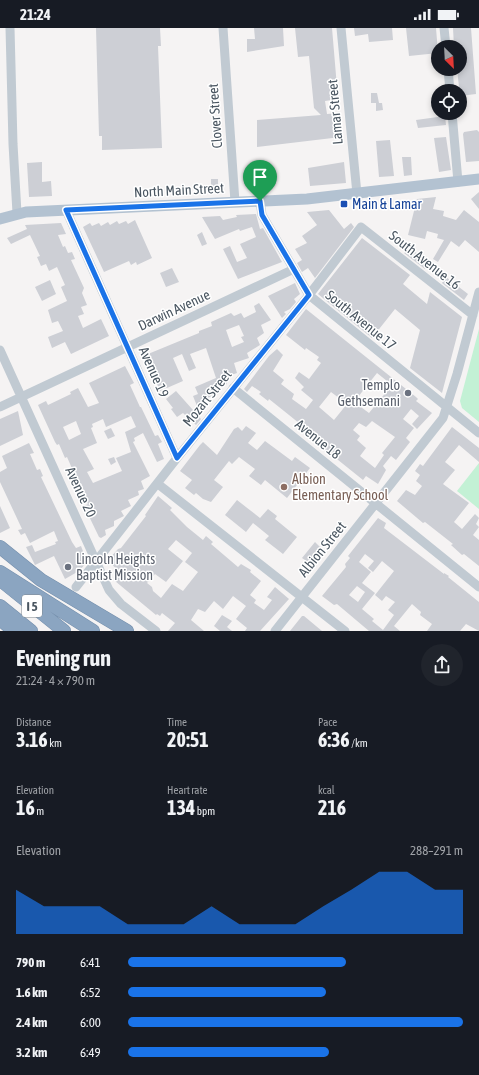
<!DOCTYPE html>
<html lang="en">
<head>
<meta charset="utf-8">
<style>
  :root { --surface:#171b24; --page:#20242c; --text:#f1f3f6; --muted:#9ea1a6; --accent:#1a73e8 }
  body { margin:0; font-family:"Asap Condensed",sans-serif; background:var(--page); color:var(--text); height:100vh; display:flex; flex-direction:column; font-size:15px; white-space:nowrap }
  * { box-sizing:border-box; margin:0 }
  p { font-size:13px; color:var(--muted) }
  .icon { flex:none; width:22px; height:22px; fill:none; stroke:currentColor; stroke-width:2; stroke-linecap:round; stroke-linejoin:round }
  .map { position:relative; height:603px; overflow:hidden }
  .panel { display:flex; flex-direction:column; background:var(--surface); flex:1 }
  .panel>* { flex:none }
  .needle { width:26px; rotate:156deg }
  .fabs { position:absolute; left:431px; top:12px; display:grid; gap:8px }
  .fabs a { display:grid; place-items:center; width:36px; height:36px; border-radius:50%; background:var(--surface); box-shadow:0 2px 6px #0003; font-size:20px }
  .pin { position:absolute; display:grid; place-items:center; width:34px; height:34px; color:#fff; margin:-41px -17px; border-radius:50% 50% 50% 0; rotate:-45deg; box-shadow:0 0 4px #0007 }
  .pin .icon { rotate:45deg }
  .round { display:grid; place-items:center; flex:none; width:42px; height:42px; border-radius:21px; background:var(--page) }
  .headline { display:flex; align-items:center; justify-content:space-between; height:68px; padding:0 16px }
  h1 { font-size:22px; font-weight:700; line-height:30px }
  .figures { display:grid; grid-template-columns:repeat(3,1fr); gap:6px; height:68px; padding:4px 16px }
  .figures div { display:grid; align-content:center }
  .figures b { font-size:20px; font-weight:700 }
  .figures small { font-size:11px; font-weight:400 }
  .figures p { font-size:11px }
  .chart { height:112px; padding:8px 16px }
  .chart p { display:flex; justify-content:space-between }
  .chart svg { width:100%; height:72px; margin-top:4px; fill:var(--accent); opacity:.7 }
  ul { padding:0 16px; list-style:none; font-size:13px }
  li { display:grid; grid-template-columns:64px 48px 1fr; align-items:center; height:30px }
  li i { height:10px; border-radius:5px; background:var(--accent) }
  .status { display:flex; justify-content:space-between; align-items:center; height:28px; padding:0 20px; background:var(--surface); direction:ltr }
  .status svg { height:11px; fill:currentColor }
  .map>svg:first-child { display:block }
  .green { fill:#c3f1d5 }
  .building { fill:#cdcfd5; fill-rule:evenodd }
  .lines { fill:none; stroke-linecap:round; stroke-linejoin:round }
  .highway-casing { stroke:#7690ad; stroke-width:14 }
  .minor { stroke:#c1cad2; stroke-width:9 }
  .major { stroke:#b3c2d1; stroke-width:11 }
  .highway { stroke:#8ba5c1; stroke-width:13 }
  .route-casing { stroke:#fff; stroke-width:8 }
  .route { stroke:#1a73e8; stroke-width:5 }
  .transit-dot { fill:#1a4fb4; stroke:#fff; stroke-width:1.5 }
  .worship-dot { fill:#6b7280; stroke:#fff; stroke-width:1.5 }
  .education-dot { fill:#8d6e63; stroke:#fff; stroke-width:1.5 }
  .labels { text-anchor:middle; stroke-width:3; stroke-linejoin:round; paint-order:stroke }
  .shield { fill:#fff; stroke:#808990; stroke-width:1 }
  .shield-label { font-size:13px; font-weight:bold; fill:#4a5661 }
  .street-label { font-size:14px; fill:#4a5661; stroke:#fff }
  .transit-label { font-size:14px; fill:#164399; stroke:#fff; text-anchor:start }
  .worship-label { font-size:14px; fill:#5b616d; stroke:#fff; text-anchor:end }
  .education-label { font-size:14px; fill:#785e54; stroke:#fff; text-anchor:start }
</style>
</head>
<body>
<div class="status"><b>21:24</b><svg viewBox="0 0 49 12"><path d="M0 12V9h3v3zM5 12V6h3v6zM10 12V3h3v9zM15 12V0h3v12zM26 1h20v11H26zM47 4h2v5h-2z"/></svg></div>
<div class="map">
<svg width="479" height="603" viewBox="0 0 479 603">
  <rect width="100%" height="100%" fill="#f5f3f3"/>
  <path class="green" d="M479,301V394L462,380L460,373Z
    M479,435V481L457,463Z"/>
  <path class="building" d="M96,0H160L161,18H158L162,120L102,122V108H99Z
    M254,0H283L284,18L247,24V11H255Z
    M295,0H332L338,71L325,73L327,86L339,85L341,109L257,119V92L321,87L314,80L309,28L298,29Z
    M354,0H392L393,12L369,14L368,6L355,8Z
    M406,0H436L438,25L409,28Z
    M453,0H471L476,66L460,68L457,41H460V19H454Z
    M371,65H377L379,75H371Z
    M376,75H382L383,82L376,83Z
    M445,88L446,97L418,100L416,92Z
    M477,102L479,104V133L466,134L463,106L464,104Z
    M446,109L451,142L439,144L434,110Z
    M390,112L394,148L379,149L376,113Z
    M402,129H411L412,147L404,148Z
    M42,134V154L51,153L52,168L29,169L27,135Z
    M344,134L346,155L310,158L308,140Z
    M211,151H218V158H211Z
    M479,164V181L471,171Z
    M436,169L433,181L444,183L443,188L456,192L464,182L479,194V224L465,212L459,219L451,213L438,234L433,231L444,212L437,210L438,206L427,203L425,211L408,207L417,171Z
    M329,182L344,201L351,195L354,199L315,250L308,240L302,244L297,235L302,232L295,221L307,215L302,208L317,197L307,184Z
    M256,186L260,201L263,200L282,234L238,251L223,221L230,218L237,234L247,230L240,216L256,209L252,199L240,203L239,201L215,211L202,189L220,188L223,192L237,189L236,187Z
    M135,192L152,230L137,237L136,234L131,237L129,233L104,244L83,199L90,195L92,198L99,195L101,198L108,194L110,197L117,193L119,196L126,193L128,196Z
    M61,195L66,206L58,207L63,219L65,218L68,225L72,224L75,231L71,232L84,260L82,265L87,277L81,279L84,286L78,288L83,300L101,291L109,308L71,326L65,314L52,320L48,309L63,303L58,293L52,295L48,282L67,273L61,259L65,257L57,239L49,243L46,236L41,238L37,229L40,228L30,207L11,216L7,210L27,201L25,197Z
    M202,204L207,216L202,218L197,207Z
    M362,210L410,247L403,256L427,276L430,264L462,289L442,365L410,340L420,302L395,281L372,310L318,266Z
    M409,219L418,226L420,224L431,233L425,241L404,225Z
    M172,240L179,254L166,259L160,245Z
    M446,249L468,266L464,272L442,255Z
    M50,252L56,266L42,273L35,259Z
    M295,255L300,266L294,271L296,274L290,281L284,284L286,286L282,290L268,268Z
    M259,275L271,292L261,297L264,305L257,310L260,317L247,325L249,330L234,335L237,345L225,349L227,356L217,359L220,365L205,371L206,374L197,378L193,368L198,366L195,359L216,350L206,320L190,326L196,340L189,343L182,326L173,330L183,353L160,363L153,347L157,345L148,326L199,305V303L212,298L211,294L231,285L234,288L241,285L244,290L256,284L254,278ZM239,297L244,308L241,309L244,314L232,319L226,302Z
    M306,281L416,369L418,371L416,373L432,385L417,401L412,396L419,388L411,381L403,391L414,400L406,410L410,414L396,432L391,428L383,438L386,442L378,456L366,448L363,452L307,407L310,404L289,387L269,371L268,373L259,366L261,364L252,358L247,364L244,361L269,328L277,321L283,327L273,343L284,352L281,356L294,366L292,371L306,381L313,372L301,362L304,359L295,350L299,344L309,351L321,335L317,332L319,329L306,320L305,322L286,307ZM377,345L392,357L369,385L354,374ZM331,364L347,376L334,392L319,379ZM372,393L395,409L382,425L384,427L375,440L360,428L366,420L357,412L360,408L353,402L359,395L366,399Z
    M125,338L134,355L130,357L140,379H141L155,408L158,407L162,414L158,416L164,431L157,434L143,405L134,410L135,413L133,414L150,448L141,453L144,461L138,463L139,467L128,472L131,478L121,483L124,488L114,493V498L105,502L106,507L101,510L99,509L84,478L88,476L81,464L83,461L78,451L74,452V451L71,446L74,445L67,429L65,430L59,416L57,417L55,414L38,377L46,373L48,377L71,366L70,364L78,360L88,379L99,375L89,355ZM131,388L136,399L125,404L131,424L116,430L122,443L93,455L87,444L94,441L83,421L97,415L91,400L93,399L92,396L103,391L106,399ZM76,393L81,406L69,412L63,399Z
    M176,363L201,391L196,397L183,385L177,389L171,381L173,380L166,371Z
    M18,383L23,407L0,418V391Z
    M246,398L256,405L248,415L257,422L265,413L292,433L295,429L310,440L287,470L265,452L261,457L249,448L255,441L239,429L232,436L229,433L214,452L223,459L211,474L203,471L196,465L194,467L185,460L192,452L180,443L200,417L203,414L217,427L234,401L238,399L242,403Z
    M452,399L479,420V434L459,417L445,434L455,442L443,456L469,475L454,494L462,501L475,486L479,490L476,496L479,499L473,507L479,512V538L464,526L462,527L451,517L453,516L425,494L423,495L397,473L406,462L415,467L422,458L416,453L420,447L415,443L420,436L423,438Z
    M111,400L115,408L108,411L104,403Z
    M29,415L34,425L30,426L37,442L40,441L43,448L41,449L72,514L76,520L81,518L87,534L79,543L65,551L54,528L35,537L26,519L32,517L35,524L56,516L55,514L58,513L54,503L30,515L25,505L21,507L18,502L22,501L0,454V444L7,440L2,428Z
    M114,429L116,434L111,437L108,431Z
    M158,468L172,480L170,482L187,499L203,512L206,508L213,514L211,516L238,539L241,536L251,542L250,544L261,553L250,567L256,572L254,575L264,582L272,572L267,569L275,559L289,571L260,603H245L247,600L236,591L246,578L233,568L223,581L214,573L205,584L198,581L191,592L204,603H168L175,595L162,585L160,588L157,586L156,587L115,553L117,552L114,550L119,543L110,535L112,533L109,531L118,521L121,520L146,488L145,487ZM176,512L192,525L185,534L198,544L183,563L172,556L161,570L153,563L152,559L147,555L155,546L166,554L183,533L168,521Z
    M237,472L260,490L268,481L277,488L275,491L297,509L283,526L265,512L269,508L253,495L246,504L225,487Z
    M0,478L10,500L0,505Z
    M378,490L386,495L384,500L444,546V545L449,548L448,549L479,574V603L466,596L460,603H427L432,596L420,587L421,584L412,576L394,598L400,603H369L337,576L334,577L322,568L346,539L345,536L350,530L348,528ZM365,526L374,533L368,540L373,544L382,533L394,543L375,567L382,573L386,568L395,574L388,582L394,587L383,602L372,593L374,591L362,581L375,565L362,555L371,544L359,534ZM357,558L365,564L358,574L349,567Z
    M315,514L320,519L308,534L302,530Z
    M222,587L232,593L227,599L232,603H220L214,598Z
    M302,588H304L322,603H290Z"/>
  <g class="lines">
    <g class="highway-casing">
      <path id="highway" d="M0,519L41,552L127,603
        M0,544L93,603
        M3,554L64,603
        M0,578L31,603
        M0,591L14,603"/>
    </g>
    <path class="minor" d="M10,0L13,116L17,185
      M223,0L235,174
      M341,0L357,166
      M444,0L446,19
      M448,41L450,63
      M452,85L458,154
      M260,173L262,187L309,267L479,405
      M66,182L177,430
      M0,322L109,562L121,576L156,603
      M233,360L479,559
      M0,379L294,241
      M158,456L345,603
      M76,559L177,430L309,267L361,199L473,287
      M275,603L443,390L457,346L479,264"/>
    <path class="major" d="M0,191L26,184L307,171L479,151"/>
    <use href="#highway" class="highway"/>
  </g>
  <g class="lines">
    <g class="route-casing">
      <path id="route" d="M260,173L262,187L309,267L177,430L66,182Z"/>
    </g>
    <use href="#route" class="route"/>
  </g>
  <rect class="transit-dot" x="340" y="172" width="8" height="8" rx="2"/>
  <g class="worship-dot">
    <circle cx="408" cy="365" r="4"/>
    <circle cx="68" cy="539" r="4"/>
  </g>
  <circle class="education-dot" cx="284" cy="459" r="4"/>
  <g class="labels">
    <rect class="shield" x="22" y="567" width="20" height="22" rx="3"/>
    <g class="shield-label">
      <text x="32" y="583">I 5</text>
    </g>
    <g class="street-label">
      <text transform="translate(335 84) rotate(-95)" y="5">Lamar Street</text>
      <text transform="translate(215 88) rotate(-94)" y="5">Clover Street</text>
      <text transform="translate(179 162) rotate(-3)" y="5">North Main Street</text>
      <text transform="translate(425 232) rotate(38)" y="5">South Avenue 16</text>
      <text transform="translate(174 282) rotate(-25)" y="5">Darwin Avenue</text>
      <text transform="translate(361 292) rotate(39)" y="5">South Avenue 17</text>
      <text transform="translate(154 344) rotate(66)" y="5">Avenue 19</text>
      <text transform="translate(207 370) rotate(-51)" y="5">Mozart Street</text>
      <text transform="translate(318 411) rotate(39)" y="5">Avenue 18</text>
      <text transform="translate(81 464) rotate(65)" y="5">Avenue 20</text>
      <text transform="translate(322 521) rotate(-51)" y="5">Albion Street</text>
    </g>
    <g class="transit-label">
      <text x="352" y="181">Main &amp; Lamar</text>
    </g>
    <g class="worship-label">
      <text x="400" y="362">Templo<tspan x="400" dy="16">Gethsemani</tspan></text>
      <text x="76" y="536" text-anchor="start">Lincoln Heights<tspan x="76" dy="16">Baptist Mission</tspan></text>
    </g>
    <g class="education-label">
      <text x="292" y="456">Albion<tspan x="292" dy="16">Elementary School</tspan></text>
    </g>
  </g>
</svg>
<div class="fabs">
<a><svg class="needle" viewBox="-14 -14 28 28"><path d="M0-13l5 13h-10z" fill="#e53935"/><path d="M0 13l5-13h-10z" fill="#9ea1a6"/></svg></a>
<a><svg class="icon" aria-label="locate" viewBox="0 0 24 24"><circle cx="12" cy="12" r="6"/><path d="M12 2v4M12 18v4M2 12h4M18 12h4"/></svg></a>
</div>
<div class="pin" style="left:260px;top:173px;background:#1e9e55"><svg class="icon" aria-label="arrive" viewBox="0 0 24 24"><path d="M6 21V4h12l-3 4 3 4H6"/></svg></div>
</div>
<section class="panel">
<div class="headline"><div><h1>Evening run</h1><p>21:24 · 4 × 790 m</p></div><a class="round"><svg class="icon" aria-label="share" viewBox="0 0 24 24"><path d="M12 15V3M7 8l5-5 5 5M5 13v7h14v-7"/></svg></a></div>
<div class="figures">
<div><p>Distance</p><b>3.16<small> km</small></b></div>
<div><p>Time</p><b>20:51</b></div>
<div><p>Pace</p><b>6:36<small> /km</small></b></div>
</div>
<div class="figures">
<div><p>Elevation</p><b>16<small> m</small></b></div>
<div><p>Heart rate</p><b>134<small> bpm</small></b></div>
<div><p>kcal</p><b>216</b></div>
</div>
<div class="chart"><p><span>Elevation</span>288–291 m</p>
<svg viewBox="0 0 160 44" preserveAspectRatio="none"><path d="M0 44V17L10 27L20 27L30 27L40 38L50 38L60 38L70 27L80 38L90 38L100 38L110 27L120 17L130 6L140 6L150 17L160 17V44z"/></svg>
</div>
<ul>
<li><b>790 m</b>6:41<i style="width:65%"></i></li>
<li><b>1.6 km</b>6:52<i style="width:59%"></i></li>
<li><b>2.4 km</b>6:00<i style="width:100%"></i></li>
<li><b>3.2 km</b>6:49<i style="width:60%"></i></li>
</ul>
</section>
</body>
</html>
